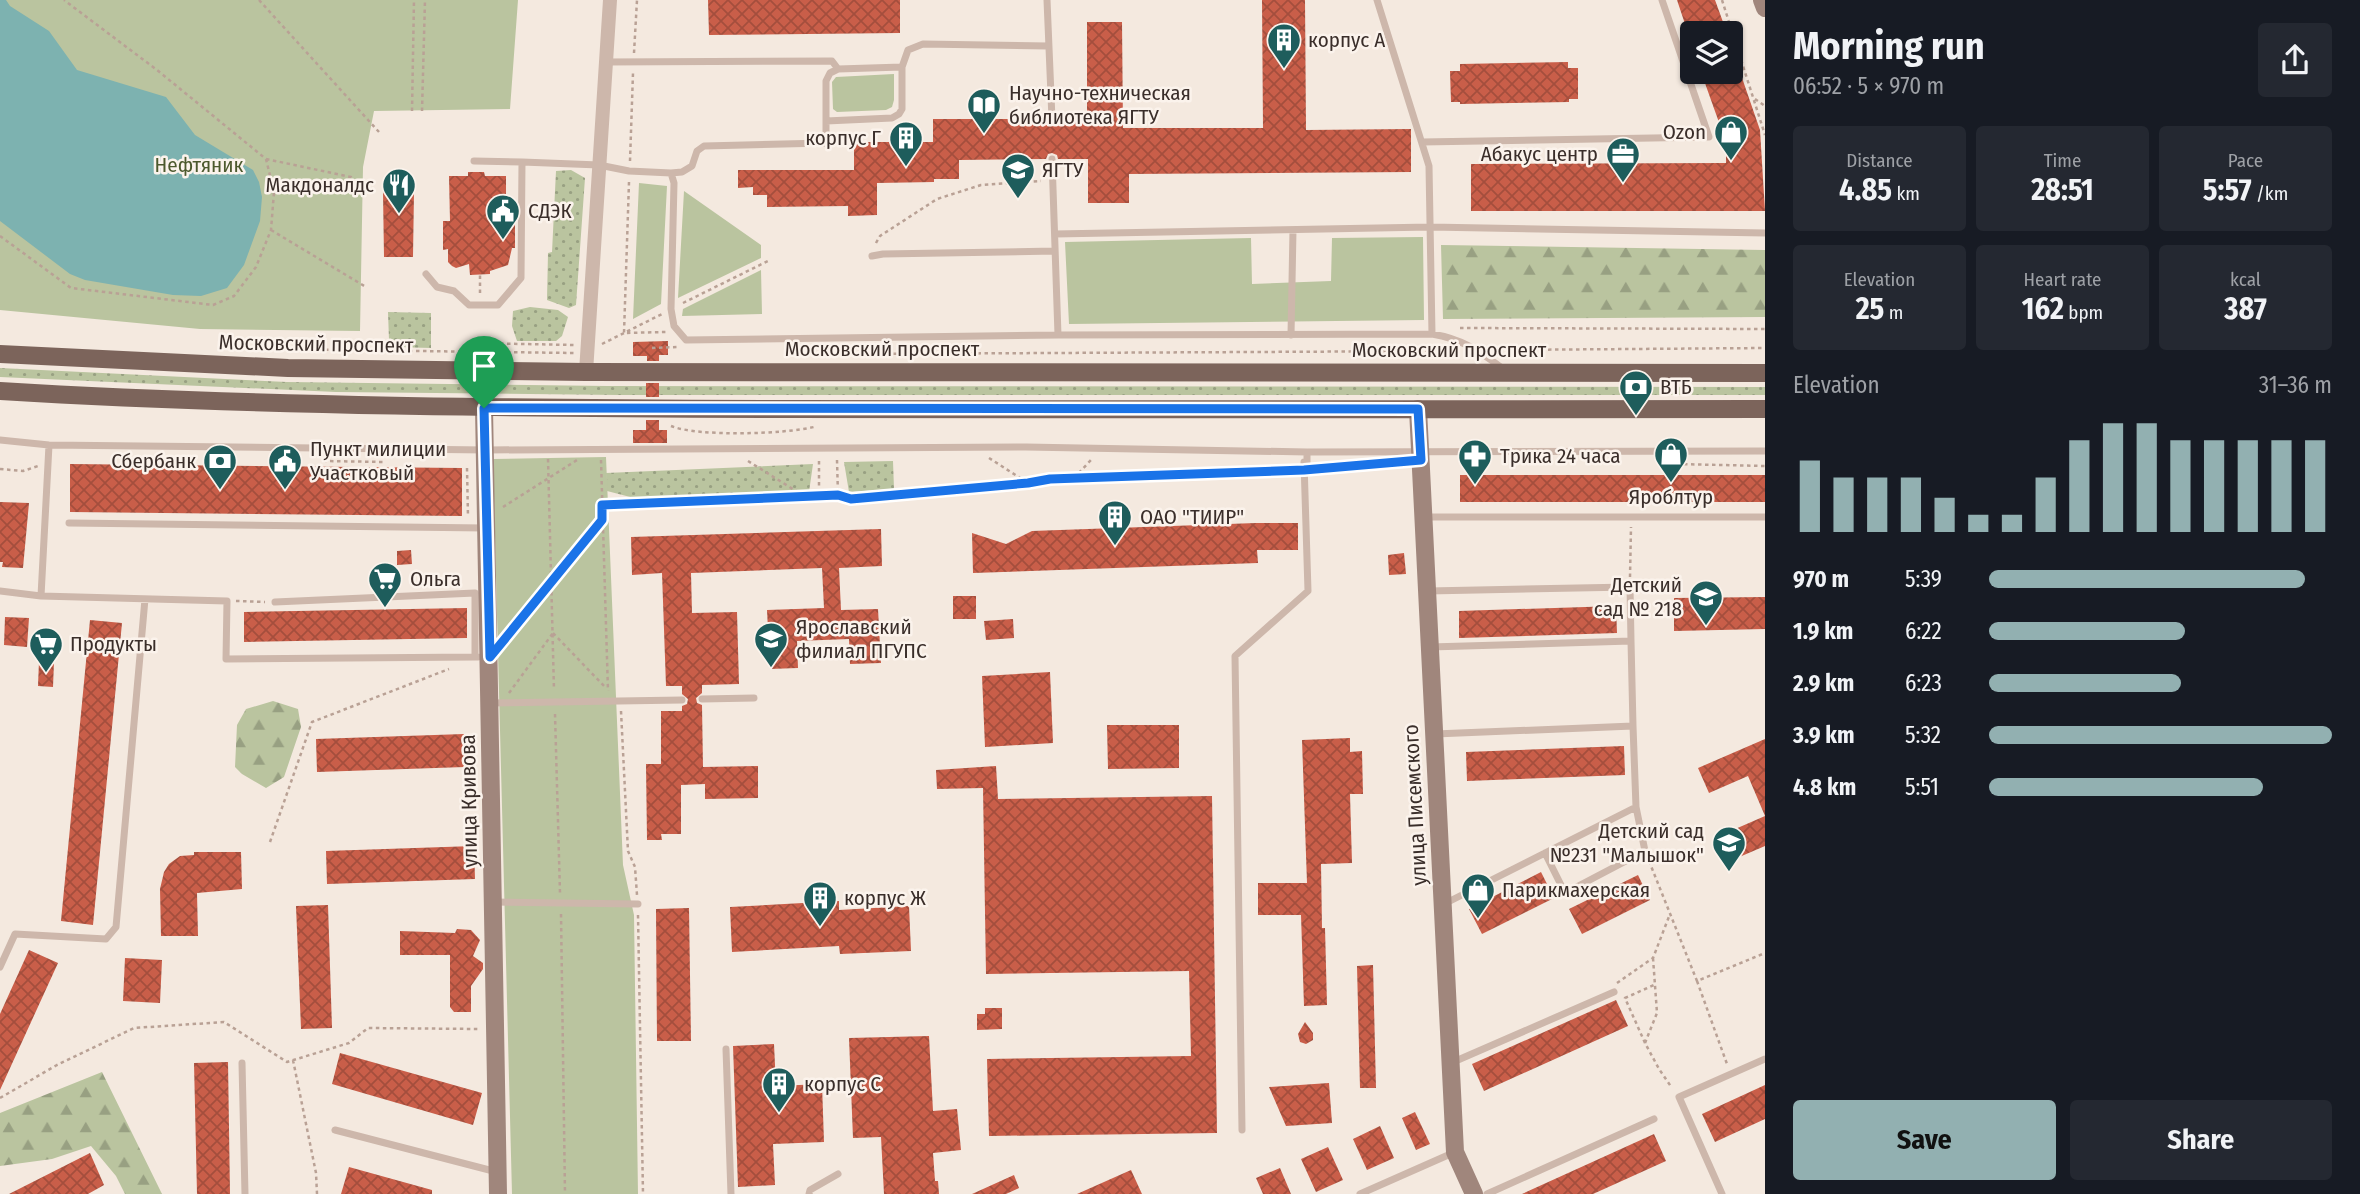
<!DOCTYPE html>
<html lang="en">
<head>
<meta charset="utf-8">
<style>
  :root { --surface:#171b24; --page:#242831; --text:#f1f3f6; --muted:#9ea1a6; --accent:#92b0b1 }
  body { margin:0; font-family:"Fira Sans Condensed",sans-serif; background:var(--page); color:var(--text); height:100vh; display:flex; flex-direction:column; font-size:26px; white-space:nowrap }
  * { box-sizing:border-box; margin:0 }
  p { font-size:23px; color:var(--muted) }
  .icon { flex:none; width:38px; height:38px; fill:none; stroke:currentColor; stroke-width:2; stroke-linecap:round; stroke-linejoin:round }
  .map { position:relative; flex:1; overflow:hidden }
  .panel { display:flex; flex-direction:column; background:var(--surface); width:595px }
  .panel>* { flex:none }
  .controls { position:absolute; left:1680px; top:21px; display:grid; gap:14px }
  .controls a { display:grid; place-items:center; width:63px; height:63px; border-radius:7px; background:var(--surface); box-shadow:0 2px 5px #0004; font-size:35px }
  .pin { position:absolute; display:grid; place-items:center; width:60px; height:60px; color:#fff; margin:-72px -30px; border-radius:50% 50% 50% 0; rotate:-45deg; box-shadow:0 0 7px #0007 }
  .pin .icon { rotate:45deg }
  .round { display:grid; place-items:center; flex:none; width:74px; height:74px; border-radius:7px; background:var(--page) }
  .summary { display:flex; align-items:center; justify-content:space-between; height:119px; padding:0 28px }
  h1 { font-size:38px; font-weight:700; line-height:52px }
  .metrics { display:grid; grid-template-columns:repeat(3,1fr); gap:10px; height:119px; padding:7px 28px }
  .metrics div { display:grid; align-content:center; border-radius:7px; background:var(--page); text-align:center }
  .metrics b { font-size:30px; font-weight:700 }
  .metrics small { font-size:19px; font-weight:400 }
  .metrics p { font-size:19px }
  .chart { height:196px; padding:14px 28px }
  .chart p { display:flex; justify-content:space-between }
  .chart svg { width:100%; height:126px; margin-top:7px; stroke:var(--accent); stroke-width:6 }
  .button { display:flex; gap:14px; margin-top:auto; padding:14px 28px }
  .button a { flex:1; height:80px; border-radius:7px; background:var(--accent); color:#111; font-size:28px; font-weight:700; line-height:80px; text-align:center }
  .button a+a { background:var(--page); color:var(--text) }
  ul { padding:0 28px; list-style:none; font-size:23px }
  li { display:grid; grid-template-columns:112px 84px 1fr; align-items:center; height:52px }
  li i { height:18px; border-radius:9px; background:var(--accent) }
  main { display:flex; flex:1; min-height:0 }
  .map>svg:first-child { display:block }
  .grass { fill:url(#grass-dots) }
  .forest { fill:url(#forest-firs) }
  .green { fill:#bac49f }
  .water { fill:#7db2b0 }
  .building { fill:url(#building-cross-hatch) }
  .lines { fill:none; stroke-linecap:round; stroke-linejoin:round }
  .path { stroke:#b9a195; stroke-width:2.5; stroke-dasharray:3.5 3.5; stroke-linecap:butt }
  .lane { stroke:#cdb7ab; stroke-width:7 }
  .street { stroke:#cdb7ab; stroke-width:14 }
  .secondary { stroke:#a0867c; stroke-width:18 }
  .primary { stroke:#7c645b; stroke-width:18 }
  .route-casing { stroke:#fff; stroke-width:14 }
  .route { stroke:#1a73e8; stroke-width:9 }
  .labels { text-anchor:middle; stroke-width:5; stroke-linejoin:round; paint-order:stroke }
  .poi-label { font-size:21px; fill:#3a2e2a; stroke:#fbf3ec; text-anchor:start }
  .park-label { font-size:21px; fill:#4c592d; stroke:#fbf3ec }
  .street-label { font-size:21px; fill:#3a2e2a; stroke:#fbf3ec }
</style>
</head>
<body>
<main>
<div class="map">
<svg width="1765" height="1194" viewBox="0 0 1765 1194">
  <defs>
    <pattern id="grass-dots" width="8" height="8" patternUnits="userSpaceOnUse" patternTransform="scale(1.75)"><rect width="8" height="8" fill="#bac49f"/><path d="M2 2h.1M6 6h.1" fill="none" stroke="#98a082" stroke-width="1.8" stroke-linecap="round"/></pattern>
    <pattern id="forest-firs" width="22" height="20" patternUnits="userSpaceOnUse" patternTransform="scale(1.75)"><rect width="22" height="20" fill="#bac49f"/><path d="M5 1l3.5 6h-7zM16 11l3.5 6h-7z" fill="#98a082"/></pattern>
    <pattern id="building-cross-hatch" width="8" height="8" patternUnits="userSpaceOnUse" patternTransform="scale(1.75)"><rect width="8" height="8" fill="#c95e49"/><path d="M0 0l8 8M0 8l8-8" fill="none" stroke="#a44e3d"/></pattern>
  </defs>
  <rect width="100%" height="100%" fill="#f4e9df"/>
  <path class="grass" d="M571,170L585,178L576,305L569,308L547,300L548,253L552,252L556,171Z
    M530,307L558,310L568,317L562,336L556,341H517L512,326L513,311Z
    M388,312L431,313V348L394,347L389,340Z
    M0,368L287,382L607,386L1765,387V395H618L336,392L0,377Z
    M893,461L894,489L849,492L844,462Z
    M813,464L809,492L638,499L607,491L606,473Z"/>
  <path class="forest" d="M1441,245L1765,250V317L1443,319Z
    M273,701L298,709L301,727L284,777L266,788L242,774L235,767L237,725L246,709Z
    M102,1072L162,1194H125L116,1176L91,1146L52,1159L0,1166V1113Z"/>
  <path class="green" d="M0,0H518L510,109L374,111L363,167L360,331L200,329L0,310Z
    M894,74V100L892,107L886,110L837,112L833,109L832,82L836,77Z
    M639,183L667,186L661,304L633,319Z
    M684,191L761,245V258L678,298Z
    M1423,237L1424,320L1069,324L1065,242L1251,238L1252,284L1331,281L1332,238Z
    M761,270L762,314L682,316L683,309Z
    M606,457L623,865L634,915L638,1194H512L493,459Z"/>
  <path class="water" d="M0,0H6L10,6L49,31L77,70L166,97L195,135L253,170L259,182L262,197L260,221L244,265L227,288L201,296L173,295L85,280L70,274L0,221Z"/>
  <path class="building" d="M708,0H900V33L709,35Z
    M1262,0H1305L1306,130L1411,129V172L1129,174V203H1088V159H1058L1057,155L1052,153L1048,154L1046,159L959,160V179H934V182L877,183V215L848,216V206L767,207V195H753V187L738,188V170H854V142H933V119H1046L1052,125L1056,124L1058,119H1087V22H1122L1123,128H1263Z
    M1677,0H1715L1727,33H1688Z
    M1568,62V68H1578V99H1569V102L1460,104V102H1451L1450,71H1460V64Z
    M1701,72H1740L1760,130L1765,211H1471V164L1726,163V142Z
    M468,172H484L485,176H506V218H515V248H512L508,265L490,271V274L470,275L469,264L456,268L452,266L448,262V249L443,250V221H450L449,176H468Z
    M383,192H414L413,257H384Z
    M668,341V355H659V361H647V356H633V342Z
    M646,383H659V397H646Z
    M646,420H659V430H667V443H633V430H646Z
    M70,464L462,468V516L70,512Z
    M1460,475H1765V502H1460Z
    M0,502L29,503L23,568L2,567L3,562H0Z
    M1256,523H1298V550H1257L1258,563L973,573L972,533L1006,544L1032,531Z
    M881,529L882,566L839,568L841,610L878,609L881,663L850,664L849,639L797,641L798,668L770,669L767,610L824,608L822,568L691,573L692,613L737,612L739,684L702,685V693L696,698L697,703L702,705L703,767L758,766V798L705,799V784L681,785V834H661L662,840H647L646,764H661V711H682V706L687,704L688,699L682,694V686H666L662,573L632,575L631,537Z
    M411,550L412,564L397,565V551Z
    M1404,553L1406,574L1389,575L1388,555Z
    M953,596H976V619H953Z
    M1765,597V629L1674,631V598Z
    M1616,606L1617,633L1459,638V611Z
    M467,608V638L244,642V612Z
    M5,617L29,618L27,647L4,645Z
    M1013,619L1014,638L986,640L984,621Z
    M90,620L122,623L93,925L61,921Z
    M39,661L54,662L53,687L38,686Z
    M1050,672L1053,743L985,747L982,676Z
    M1107,725H1179V768L1108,769Z
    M464,734L465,767L317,772L316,739Z
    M1350,738V752L1362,751L1363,794H1350L1352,863L1321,864L1322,928H1325L1327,1005L1304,1006L1301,915H1258V883H1307L1302,740Z
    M1765,739V816L1748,776L1709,793L1698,768Z
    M1624,746L1625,775L1467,781L1466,752Z
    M996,766L998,799L1212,796L1217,1133L989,1136L987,1059L1191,1056L1189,971L986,974L983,788L937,789L936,770Z
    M1765,816V846L1737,858L1726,833Z
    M474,846L475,879L327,884L326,851Z
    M194,852H241L242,889L197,893L198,936H161L160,889L164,872L169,864L180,856L194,855Z
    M1541,872L1554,898L1482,934L1469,909Z
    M1638,875L1650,900L1582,934L1569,909Z
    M839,901V910L909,906L911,951L840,954L839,946L732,952L730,907Z
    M328,905L332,1028L301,1029L296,906Z
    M689,908L691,1041H657L656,909Z
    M457,929L471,930L480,940L473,956L483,963V969L471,986V1012H454L450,1007V955H400V931L455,933Z
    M29,950L58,963L0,1090V1014Z
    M125,958L162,960L160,1003L123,1001Z
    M1373,965L1376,1088H1360L1357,966Z
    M1616,1000L1628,1026L1484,1091L1472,1064Z
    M985,1008H1002V1029L977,1030V1014H985Z
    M1305,1022L1313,1033V1040L1306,1044L1300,1042L1298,1034Z
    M929,1036L933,1111L957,1109L961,1150L933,1153L935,1181H938L939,1194H884L881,1137L853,1138L849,1038Z
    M774,1044L776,1086L822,1084L824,1142L773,1144L775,1185L738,1187L733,1046Z
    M340,1053L482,1093L473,1125L332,1084Z
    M228,1062L230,1194H197L194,1063Z
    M1329,1083L1332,1123L1286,1126L1269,1087Z
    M1765,1085V1119L1715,1142L1702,1114Z
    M1415,1112L1430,1144L1416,1150L1402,1118Z
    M1380,1126L1394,1158L1367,1170L1353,1139Z
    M1654,1134L1666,1161L1593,1194H1522Z
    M1328,1147L1343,1180L1316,1192L1301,1159Z
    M90,1153L104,1185L88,1194H9Z
    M349,1167L432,1190V1194H341Z
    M1280,1168L1291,1194H1263L1256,1178Z
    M1131,1170L1142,1194H1077Z
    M1014,1175L1019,1188L1006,1194H972Z"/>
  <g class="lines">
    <path class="path" d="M259,0L379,132
      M1722,0L1765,135
      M634,53L637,0
      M1755,99L1765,106
      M412,111L414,0
      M422,111L425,0
      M266,159L351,177L369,192
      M630,161L633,73
      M629,182L624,333L666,332
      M271,230L366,287
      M0,236L71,288L213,305L234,296L256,267L271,230L274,192L266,159L157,70L64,0
      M876,243L880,236L937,199L981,185L1041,181
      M480,293V275
      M683,303L768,261
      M1460,328L1765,329
      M472,343L574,345
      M602,344L662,314
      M652,348L677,347
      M262,349L574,353
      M838,350L854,354L1450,351
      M1499,350L1765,348
      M671,426C698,437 785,434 814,427
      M989,458L1028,483
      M548,459L554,690
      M601,460L608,691
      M837,460L838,495
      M323,461L386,462
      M748,461L804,496
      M819,461V496
      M1677,464L1765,466
      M467,468L468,517
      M1317,468L1352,465
      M0,469L23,471L38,466
      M1074,478L1091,460
      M602,505L838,495L851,499L1028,483L1050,479L1293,470
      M503,507L577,460
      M1630,577L1631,527
      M236,601L265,602
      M553,633L606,688
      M505,638L601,522
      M509,693L553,633
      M621,711L628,851L635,867L637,895
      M555,714L560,893
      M270,842L312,722L449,669
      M1649,861L1697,981L1765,953
      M561,914L565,1194
      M638,915L643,1194
      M1653,958L1657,1013L1645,1043L1659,1069L1672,1088
      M1697,981L1727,1064
      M1617,983L1653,958L1670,914
      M1645,1043L1625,998L1654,985
      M293,1060L316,1173L317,1194
      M0,1098L57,1065L134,1028L224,1022L287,1062L349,1043L368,1028L478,1029"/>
    <path class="lane" d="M1047,0L1052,119
      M1377,0L1429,166L1432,334
      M606,62L832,61L838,69
      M826,121L892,118L899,114L902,109V67
      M1422,142L1709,137L1662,0
      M1052,159L1058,335
      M474,161L522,162
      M671,173L682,172L692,166L697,151L704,146L826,143V81L830,73L838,69L902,67L908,50L923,44L1048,46
      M1055,234L1430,227L1765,233
      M872,256L883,254L1055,251
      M426,274L437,287L454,291L469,305H498L521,278L522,162L599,165L629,171L671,173L674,183L671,309L674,326L686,340L1058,335L1432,334C1462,339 1478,350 1502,368
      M1291,335L1293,230
      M0,440L49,445L486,450L1026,447L1307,452L1765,451
      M1424,517H1765
      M69,523L485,528
      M0,591L41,596L49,445
      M1428,591L1630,587L1631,641
      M41,596L227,601L226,659L475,657
      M275,602L475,593V657H478
      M1430,647L1631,641L1633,726L1435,734
      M702,699L754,698
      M490,703L682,700
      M1545,853L1565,893L1645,851L1636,807
      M495,902L638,904
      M1444,904L1636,807L1633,726
      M0,967L15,934L106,939L116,927L145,599
      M726,1049L731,1194
      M242,1063L245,1194
      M1451,1063L1614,992
      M335,1130L497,1172
      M1242,1130L1235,656L1308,591L1304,462H1307V452
      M809,1194L810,1190L838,1174
      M1360,1194L1455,1152
      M1487,1194L1654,1119
      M1722,1194L1679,1097L1765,1059"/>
    <path class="street" d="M586,372L610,0"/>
    <path class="secondary" d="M1762,0L1765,8
      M484,408L498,1194
      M1418,409L1455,1152L1474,1194"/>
    <path class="primary" d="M0,354L288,368L586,372L1765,373
      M0,391C263,407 526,408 789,409C1114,410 1440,409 1765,409"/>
  </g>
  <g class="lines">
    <g class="route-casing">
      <path id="route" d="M484,408L1418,409L1421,460L1304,470L1050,479L1028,483L851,499L838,495L602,505V520L490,657Z"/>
    </g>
    <use href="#route" class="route"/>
  </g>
  <defs>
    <g id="building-pin" transform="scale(1.75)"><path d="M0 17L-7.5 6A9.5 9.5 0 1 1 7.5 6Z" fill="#1e5d5c" stroke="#fbf3ec"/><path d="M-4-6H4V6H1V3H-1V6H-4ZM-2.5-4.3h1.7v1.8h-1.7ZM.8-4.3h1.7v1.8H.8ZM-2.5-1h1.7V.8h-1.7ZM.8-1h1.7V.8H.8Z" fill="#fff"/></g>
    <g id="library-pin" transform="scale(1.75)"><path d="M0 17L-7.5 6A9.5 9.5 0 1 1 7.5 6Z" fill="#1e5d5c" stroke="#fbf3ec"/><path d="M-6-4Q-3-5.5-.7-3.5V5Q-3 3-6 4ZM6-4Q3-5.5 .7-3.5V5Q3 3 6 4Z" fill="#fff"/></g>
    <g id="shop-pin" transform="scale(1.75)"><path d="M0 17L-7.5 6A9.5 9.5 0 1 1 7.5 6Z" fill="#1e5d5c" stroke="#fbf3ec"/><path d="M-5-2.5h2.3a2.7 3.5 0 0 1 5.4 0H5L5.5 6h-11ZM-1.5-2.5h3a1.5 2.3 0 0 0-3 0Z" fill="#fff"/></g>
    <g id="office-pin" transform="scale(1.75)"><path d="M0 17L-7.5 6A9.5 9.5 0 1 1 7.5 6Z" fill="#1e5d5c" stroke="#fbf3ec"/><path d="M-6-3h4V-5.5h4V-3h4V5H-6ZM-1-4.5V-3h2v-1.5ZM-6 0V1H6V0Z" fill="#fff"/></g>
    <g id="university-pin" transform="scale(1.75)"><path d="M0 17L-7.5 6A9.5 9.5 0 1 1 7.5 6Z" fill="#1e5d5c" stroke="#fbf3ec"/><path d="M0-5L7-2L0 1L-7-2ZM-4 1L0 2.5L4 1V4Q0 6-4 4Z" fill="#fff"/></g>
    <g id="restaurant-pin" transform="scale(1.75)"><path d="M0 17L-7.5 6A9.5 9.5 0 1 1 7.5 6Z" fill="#1e5d5c" stroke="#fbf3ec"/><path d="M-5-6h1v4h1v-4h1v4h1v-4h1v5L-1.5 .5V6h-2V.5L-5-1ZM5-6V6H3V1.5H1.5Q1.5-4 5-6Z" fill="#fff"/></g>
    <g id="civic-pin" transform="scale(1.75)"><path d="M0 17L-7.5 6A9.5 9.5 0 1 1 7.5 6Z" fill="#1e5d5c" stroke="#fbf3ec"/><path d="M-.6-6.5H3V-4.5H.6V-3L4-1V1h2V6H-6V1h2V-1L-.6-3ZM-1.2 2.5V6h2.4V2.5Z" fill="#fff"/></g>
    <g id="bank-pin" transform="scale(1.75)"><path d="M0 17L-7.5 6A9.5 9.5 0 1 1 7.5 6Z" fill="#1e5d5c" stroke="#fbf3ec"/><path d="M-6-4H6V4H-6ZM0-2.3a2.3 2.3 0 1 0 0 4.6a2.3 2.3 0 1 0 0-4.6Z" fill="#fff"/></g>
    <g id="pharmacy-pin" transform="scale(1.75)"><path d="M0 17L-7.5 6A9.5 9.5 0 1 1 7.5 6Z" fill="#1e5d5c" stroke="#fbf3ec"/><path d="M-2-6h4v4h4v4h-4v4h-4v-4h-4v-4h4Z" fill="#fff"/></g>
    <g id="supermarket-pin" transform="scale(1.75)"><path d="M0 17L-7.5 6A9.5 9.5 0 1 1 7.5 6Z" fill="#1e5d5c" stroke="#fbf3ec"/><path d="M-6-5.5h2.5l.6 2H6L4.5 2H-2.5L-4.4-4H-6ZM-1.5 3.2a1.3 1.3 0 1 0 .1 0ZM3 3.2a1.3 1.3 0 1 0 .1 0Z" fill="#fff"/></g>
    <g id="school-pin" transform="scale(1.75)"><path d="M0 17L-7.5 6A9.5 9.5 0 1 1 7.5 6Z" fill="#1e5d5c" stroke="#fbf3ec"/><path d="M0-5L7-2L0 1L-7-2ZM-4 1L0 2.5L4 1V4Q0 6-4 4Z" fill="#fff"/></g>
  </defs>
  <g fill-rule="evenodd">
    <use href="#building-pin" x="1284" y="40"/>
    <use href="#library-pin" x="984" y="105"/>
    <use href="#shop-pin" x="1731" y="132"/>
    <use href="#building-pin" x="906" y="138"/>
    <use href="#office-pin" x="1623" y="154"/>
    <use href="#university-pin" x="1018" y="170"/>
    <use href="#restaurant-pin" x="399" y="185"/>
    <use href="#civic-pin" x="503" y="211"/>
    <use href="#bank-pin" x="1636" y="387"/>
    <use href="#shop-pin" x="1671" y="454"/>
    <use href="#pharmacy-pin" x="1475" y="456"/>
    <use href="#bank-pin" x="220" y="461"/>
    <use href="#civic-pin" x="285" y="461"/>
    <use href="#building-pin" x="1115" y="517"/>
    <use href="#supermarket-pin" x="385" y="579"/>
    <use href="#school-pin" x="1706" y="597"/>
    <use href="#university-pin" x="771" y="639"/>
    <use href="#supermarket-pin" x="46" y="644"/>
    <use href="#school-pin" x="1729" y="843"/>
    <use href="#shop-pin" x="1478" y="890"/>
    <use href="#building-pin" x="820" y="898"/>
    <use href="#building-pin" x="779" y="1084"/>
  </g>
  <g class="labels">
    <g class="poi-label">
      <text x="1308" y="47">корпус А</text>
      <text x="1009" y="100">Научно-техническая<tspan x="1009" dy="24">библиотека ЯГТУ</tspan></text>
      <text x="1706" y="139" text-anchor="end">Ozon</text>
      <text x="881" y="145" text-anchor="end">корпус Г</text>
      <text x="1598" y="161" text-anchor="end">Абакус центр</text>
      <text x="1042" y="177">ЯГТУ</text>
      <text x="374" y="192" text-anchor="end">Макдоналдс</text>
      <text x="528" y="218">СДЭК</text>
      <text x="1660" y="394">ВТБ</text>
      <text x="310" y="456">Пункт милиции<tspan x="310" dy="24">Участковый</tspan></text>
      <text x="1500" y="463">Трика 24 часа</text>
      <text x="196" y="468" text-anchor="end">Сбербанк</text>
      <text x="1671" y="504" text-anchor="middle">Яроблтур</text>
      <text x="1140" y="524">ОАО "ТИИР"</text>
      <text x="410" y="586">Ольга</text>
      <text x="1682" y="592" text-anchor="end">Детский<tspan x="1682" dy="24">сад № 218</tspan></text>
      <text x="796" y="634">Ярославский<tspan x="796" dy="24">филиал ПГУПС</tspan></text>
      <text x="70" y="651">Продукты</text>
      <text x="1704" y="838" text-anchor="end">Детский сад<tspan x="1704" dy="24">№231 "Малышок"</tspan></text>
      <text x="1502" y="897">Парикмахерская</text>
      <text x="844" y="905">корпус Ж</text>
      <text x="804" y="1091">корпус С</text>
    </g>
    <g class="park-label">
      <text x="199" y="172">Нефтяник</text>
    </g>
    <g class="street-label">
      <text transform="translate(316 344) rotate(1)" y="7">Московский проспект</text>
      <text x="882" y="356">Московский проспект</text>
      <text x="1449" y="357">Московский проспект</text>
      <text transform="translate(469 801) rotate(-91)" y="7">улица Кривова</text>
      <text transform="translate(1415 805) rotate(-93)" y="7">улица Писемского</text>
    </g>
  </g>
</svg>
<div class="controls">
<a><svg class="icon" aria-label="layers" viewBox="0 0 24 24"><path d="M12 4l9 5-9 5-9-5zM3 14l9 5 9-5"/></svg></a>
</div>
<div class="pin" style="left:484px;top:408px;background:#1e9e55"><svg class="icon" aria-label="arrive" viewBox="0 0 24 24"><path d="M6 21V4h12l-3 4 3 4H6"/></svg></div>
</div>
<section class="panel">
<div class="summary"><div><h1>Morning run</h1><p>06:52 · 5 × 970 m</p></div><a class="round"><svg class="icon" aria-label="share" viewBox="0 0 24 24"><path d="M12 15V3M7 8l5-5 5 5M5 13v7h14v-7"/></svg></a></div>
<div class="metrics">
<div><p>Distance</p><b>4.85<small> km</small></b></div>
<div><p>Time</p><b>28:51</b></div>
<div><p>Pace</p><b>5:57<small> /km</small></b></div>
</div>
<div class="metrics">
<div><p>Elevation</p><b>25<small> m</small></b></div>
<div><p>Heart rate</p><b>162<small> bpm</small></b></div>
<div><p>kcal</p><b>387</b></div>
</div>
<div class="chart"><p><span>Elevation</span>31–36 m</p>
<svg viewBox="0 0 160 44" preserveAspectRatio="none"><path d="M5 44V19M15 44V25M25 44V25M35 44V25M45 44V32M55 44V38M65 44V38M75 44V25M85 44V12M95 44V6M105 44V6M115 44V12M125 44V12M135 44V12M145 44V12M155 44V12"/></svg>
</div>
<ul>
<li><b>970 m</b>5:39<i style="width:92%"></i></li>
<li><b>1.9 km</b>6:22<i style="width:57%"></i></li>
<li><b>2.9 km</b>6:23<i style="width:56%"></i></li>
<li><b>3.9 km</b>5:32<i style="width:100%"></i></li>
<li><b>4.8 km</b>5:51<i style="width:80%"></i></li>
</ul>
<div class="button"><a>Save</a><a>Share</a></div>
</section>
</main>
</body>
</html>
